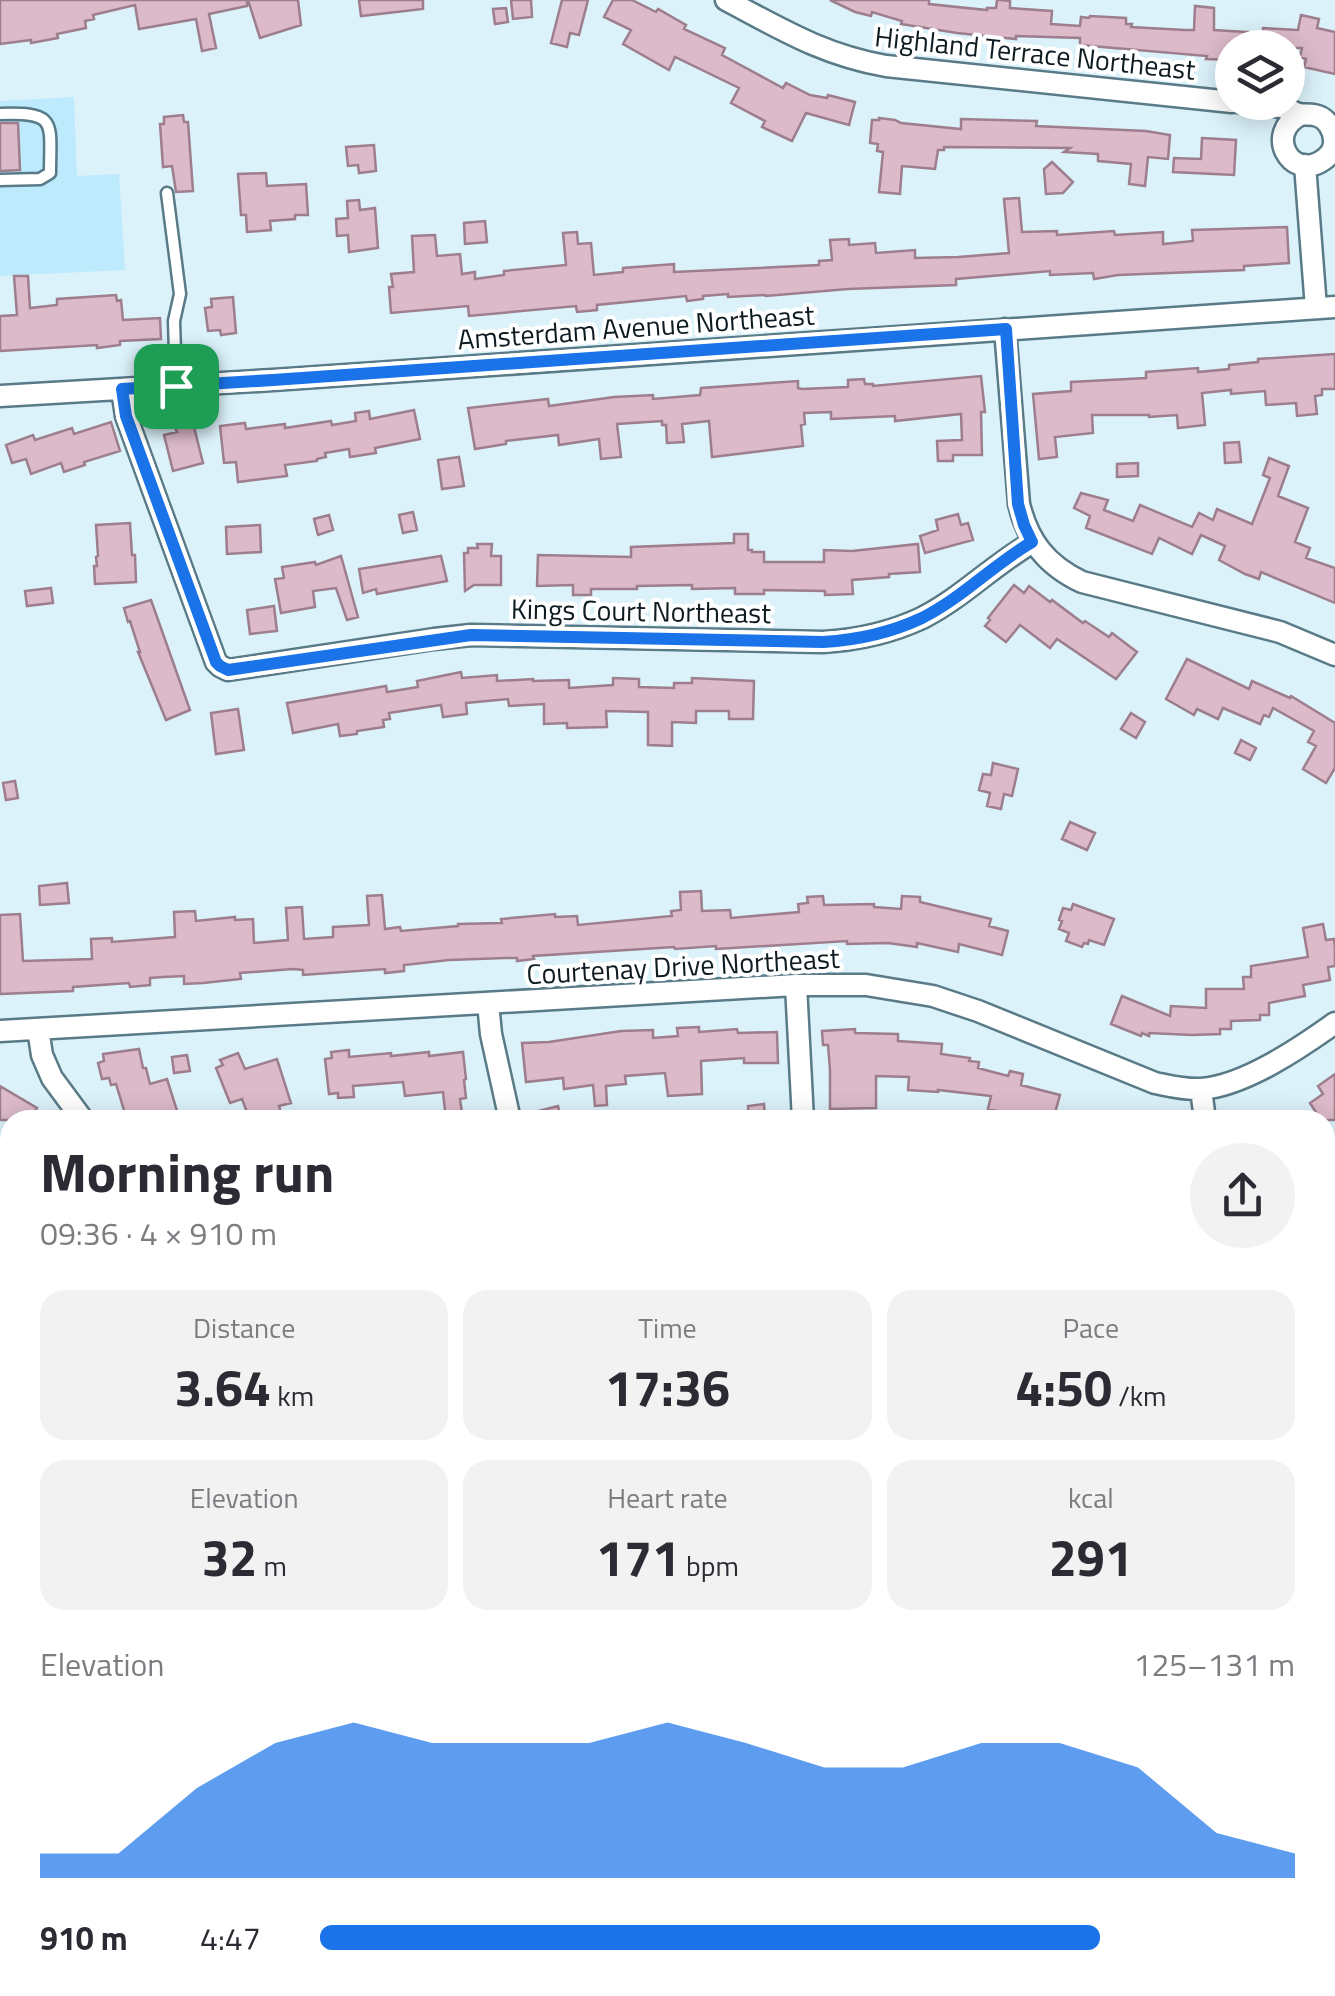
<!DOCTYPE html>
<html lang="en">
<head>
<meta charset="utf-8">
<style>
  :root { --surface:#fff; --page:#f2f2f3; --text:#2b2b33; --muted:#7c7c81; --accent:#1a73e8 }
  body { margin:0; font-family:"Titillium Web",sans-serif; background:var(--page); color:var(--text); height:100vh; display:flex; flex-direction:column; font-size:38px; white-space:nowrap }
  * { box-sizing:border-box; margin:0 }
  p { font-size:32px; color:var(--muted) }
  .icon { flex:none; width:55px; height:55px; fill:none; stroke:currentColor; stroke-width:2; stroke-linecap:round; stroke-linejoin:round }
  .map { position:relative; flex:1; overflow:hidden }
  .sheet { position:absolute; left:0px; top:1110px; width:1335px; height:888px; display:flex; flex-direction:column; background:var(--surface); border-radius:30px 30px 0 0; box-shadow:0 5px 25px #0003 }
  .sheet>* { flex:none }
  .controls { position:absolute; left:1215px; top:30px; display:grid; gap:20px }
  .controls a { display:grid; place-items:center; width:90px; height:90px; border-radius:50%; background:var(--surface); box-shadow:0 5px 25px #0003; font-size:50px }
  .pin { position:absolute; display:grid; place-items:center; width:85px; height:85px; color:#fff; margin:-42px; border-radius:20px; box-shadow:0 5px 15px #0006 }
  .round { display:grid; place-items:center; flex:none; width:105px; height:105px; border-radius:52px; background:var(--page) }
  .overview { display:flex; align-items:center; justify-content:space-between; height:170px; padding:0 40px }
  h1 { font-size:55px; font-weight:700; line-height:75px }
  .metrics { display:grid; grid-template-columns:repeat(3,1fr); gap:15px; height:170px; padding:10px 40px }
  .metrics div { display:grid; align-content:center; border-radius:25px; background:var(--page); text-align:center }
  .metrics b { font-size:50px; font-weight:700 }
  .metrics small { font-size:28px; font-weight:400 }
  .metrics p { font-size:28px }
  .chart { height:280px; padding:20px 40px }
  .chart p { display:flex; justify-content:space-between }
  .chart svg { width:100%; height:180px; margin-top:10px; fill:var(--accent); opacity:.7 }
  ul { padding:0 40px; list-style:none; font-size:32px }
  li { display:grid; grid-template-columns:160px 120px 1fr; align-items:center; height:75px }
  li i { height:25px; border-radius:12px; background:var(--accent) }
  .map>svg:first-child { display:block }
  .built { fill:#bdeafd }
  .building { fill:#dcbac9; stroke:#9d7e8c; stroke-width:2.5 }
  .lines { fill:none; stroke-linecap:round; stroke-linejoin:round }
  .service-casing { stroke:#597a87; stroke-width:15 }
  .minor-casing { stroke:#597a87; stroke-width:25 }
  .service { stroke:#fff; stroke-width:10 }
  .minor { stroke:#fff; stroke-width:20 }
  .route-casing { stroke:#fff; stroke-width:20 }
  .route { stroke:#1a73e8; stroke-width:12 }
  .labels { text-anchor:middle; stroke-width:8; stroke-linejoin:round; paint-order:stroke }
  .street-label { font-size:28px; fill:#0e1b20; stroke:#fff }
</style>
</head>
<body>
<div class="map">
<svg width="1335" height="1996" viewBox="0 0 1335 1996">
  <rect width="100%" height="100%" fill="#dcf2fb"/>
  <path class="built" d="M74,97L77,176L119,174L125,270L0,276V101Z"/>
  <path class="building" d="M0,0H247V6L209,14L216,48L202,51L196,19L139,29L135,5L93,15L94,19L85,21L86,28L57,34L58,38L31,43V40L0,44Z
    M248,0H298L301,25L260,38Z
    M359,0H423V9L361,16Z
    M511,0H531L532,17L513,19Z
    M562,0H588L579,35L570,33L567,47L551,43Z
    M613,0H632L656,12L658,9L686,25L684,29L725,48L722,55L783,88L786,83L810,95L827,98L828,95L855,102L849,125L806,113L792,141L762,127L765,121L731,103L739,88L675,57L669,70L623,44L631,30L604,17Z
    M830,0H929V4L987,10V8H996L997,0H1000L1010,1V8L1052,11L1051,24L1080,26L1081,17L1089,18L1090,16L1126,18V24H1132L1131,27L1185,30H1194L1195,6L1214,8V30L1263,33V28L1298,30L1301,15L1319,19L1317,28L1335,32V74L1304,67L1306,59L1300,57L1302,48H1232V60L1206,59L1207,56L1080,45V38L1016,36V39L957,33L901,24L902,21L872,12L871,16L855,12Z
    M506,8L508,22L495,24L493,9Z
    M183,115L184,122H188L193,191L176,192L172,166L163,167L160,124H164V117Z
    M879,118L895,120L901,123L961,129V119L1037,121L1036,126L1146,131L1170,135L1168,159L1148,157L1145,186L1129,184L1131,164L1098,161V154L1064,152L1070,148L944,147V150H938L935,169L902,166L900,194L879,192L883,152L877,151L878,144L870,143L872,120H879Z
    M0,123H18L20,170L0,171Z
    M1202,138L1236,140L1234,175L1173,172L1174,158L1201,159Z
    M374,145L376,171L359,173L358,165L348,166L346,147Z
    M1052,162L1073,182L1063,193L1046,194L1044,169Z
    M266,173L267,186L306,184L308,215H295V219L270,221L271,230L247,232L246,215H241L238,174Z
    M1019,198L1022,232L1057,231V235L1114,231L1115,235L1163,232V244L1193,241L1192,230L1287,227L1289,263L1244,266V270L1118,275L1094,279L1093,273L1050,275V271L956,279V285L848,289L766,296L765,295L728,297V294L703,296V299L687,301L686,296L597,305V310L577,312L576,306L469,316L468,306L391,313L389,287H393L391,274L414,272L412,236L435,235L437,256L460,254L462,274L475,272V279L504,275V271L566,265L563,233L577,232L578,244L591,243L594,275L623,272V268L674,264V272L819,265V261L832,260L830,240L849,239V245L875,243L876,253L915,250V258L958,257L1009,253L1004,199Z
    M359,200L360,210L375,208L378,248L349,252L348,235L337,236L336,219L348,218L347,201Z
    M485,221L487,242L465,244L464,223Z
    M14,276H28L30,308L57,305V299L116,295L117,301L121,300L123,320L160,318L161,339L120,341V345L97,348V345L0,351V316L17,315Z
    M233,297L236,333L221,335L220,330L208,331L205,308L212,307L211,299Z
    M1335,354V389H1322V395L1315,396L1317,414L1297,416L1296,403L1266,405L1265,391L1231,394V390L1202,393L1205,425L1178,428L1177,415L1149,417V415H1092L1093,433L1055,437L1057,457L1039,459L1033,394L1071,391V382L1146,378V372L1198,368V372L1229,369V365L1258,362V359Z
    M981,376L985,412H981L982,455H953V461H938L937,441L962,440L961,414L895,421V416L831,419V412L804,413L805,424L801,425L803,446L712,457L709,421L682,424L684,442L667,443L666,425H662V421L617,424L621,457L601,459L599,439L559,445L558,435L506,441V444L475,449L468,408L548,399L549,406L614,397L653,395V399L700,395L701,388L798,381V388L802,389L848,387V380L864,379L865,384H873V386Z
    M414,410L420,439L375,448L376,453L350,457L349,449L325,453L326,457L317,459V461L285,465L287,476L238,482L236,462L224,463L220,426L245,423L246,429L285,424V428L331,421L332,425L356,421L355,413L369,411L370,419Z
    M111,422L120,451L84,462L85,465L64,472L61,463L31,474L26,459L12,463L6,445L33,435L35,440L72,428L74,434Z
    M193,423L203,463L173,471L164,435L177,432L175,428Z
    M1239,442L1241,462L1225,463L1224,443Z
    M459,457L464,486L442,489L438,460Z
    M1269,458L1289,466L1278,496L1308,508L1295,542L1310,548L1306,558L1335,568V603L1261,572L1259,579L1245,574L1219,560L1225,546L1201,535L1192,554L1159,538L1152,554L1086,528L1090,516L1074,508L1081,493L1108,500L1104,510L1133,521L1140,505L1192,527L1199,513L1213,520L1217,509L1252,524L1270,478L1263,475Z
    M1138,463V476L1117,477V464Z
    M413,512L417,530L403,533L399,515Z
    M958,514L961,525L968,523L973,540L925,553L920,536L938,530L936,520Z
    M329,515L333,530L318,535L314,519Z
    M130,523L132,555H135L136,582L95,584L94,566H97L96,557L98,556L96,525Z
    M260,525L261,552L227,554L226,527Z
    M734,534H748V550H752V552H764V562H824V550L852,551L918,544L920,572L889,574V577L852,580L853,594L825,595V591L764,590V594H735V588L692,589V585L637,586V589H591V595H573V585L537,586L538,555L631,557V547L734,543Z
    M477,544H492L491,556H501V585H474L465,591L464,553H468V548H478Z
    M341,556L358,617L347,620L336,588L313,591L315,607L281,613L275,579L284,578L282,567L315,562L316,565Z
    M441,556L447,581L377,594L376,589L363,593L359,569Z
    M1014,585L1024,593L1029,586L1050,602L1052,600L1083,623L1085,621L1109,637L1112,633L1137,652L1116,679L1057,639L1050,648L1020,625L1006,642L985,626L990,620L988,618Z
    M51,588L53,603L27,606L25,591Z
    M151,600L190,710L166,720L138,652H140L130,621L128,622L124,608Z
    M274,606L277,631L250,634L247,610Z
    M1187,659L1249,689L1252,681L1290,698L1291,696L1335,723V768L1326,783L1303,769L1316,746L1308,742L1314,731L1273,708L1269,717L1264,715L1260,724L1223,708L1218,719L1197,709L1194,715L1166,699Z
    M461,672L462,678L497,675V681L533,679V681L569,680V688L613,685V678L639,679V687L674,688V683H692V678L754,681L753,719H729V711H696V723L672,722V746L648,745V712L606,711L607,727L567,728V723L544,724V704L509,706L508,699L466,703L467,714L443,717L441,705L389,713L390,719L383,720L384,727L357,731V734L340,736L338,724L293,733L287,703L386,686L387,692L418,687L417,681Z
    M238,709L244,750L216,754L211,713Z
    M1131,713L1145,722L1136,738L1121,729Z
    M1241,740L1256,748L1250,760L1235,753Z
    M993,763L1018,769L1012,796L1004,794L1001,809L987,806L990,793L979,790L983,774L991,775Z
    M15,781L18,798L6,800L3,783Z
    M1070,822L1095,833L1087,850L1062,839Z
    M67,883L69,903L40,905L39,886Z
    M701,891L702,911L730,910L731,918L799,912L798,904L808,903L807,897L823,896L824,905L874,904V907L901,909L902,896L920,897V902L991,919L989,926L1008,931L1002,955L959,944L958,952L917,943V947L888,943L847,944V941L716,949V946L675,949L674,947L533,956L534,959L517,961V958H505L449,960L404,965V971L385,973V969L303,975V970L293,969L240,973L241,979L203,983L184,984V976L163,977L150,978V985L130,987L129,983L73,987V991L0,994V915L20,914L23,961L92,959L91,939L112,938V942L175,937L174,912L195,911L196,921L235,917V920L253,919L254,943L288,940L286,908L302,907L304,939L333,937V927L369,925L367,896L382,895L385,929L400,927L401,931L458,926V924L502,923L501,919L555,914V917L577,916L578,925L672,916L671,911L681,910L680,892Z
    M1073,904L1114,919L1104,945L1089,940L1088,944L1084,943L1082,947L1066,941L1069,933L1059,929L1062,921L1059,920L1063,908L1071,910Z
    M1323,924L1326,940L1334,939L1335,947V966L1328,967L1330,980L1303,985L1305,996L1269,1003V1015H1260V1020L1231,1021V1029H1220V1034L1192,1035L1149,1033V1036L1142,1033L1141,1036L1111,1024L1122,996L1170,1016L1171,1006L1206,1008V989H1244L1243,977H1251V966L1308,957L1303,928Z
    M699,1027V1032L737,1029L738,1033L777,1032L778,1063H744V1058L701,1061L702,1094L668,1096L665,1073L625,1076L626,1084L606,1086L607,1105L595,1106L593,1085L564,1089L563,1078L526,1082L522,1043L549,1042L621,1031L653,1030V1038L678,1036L677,1028Z
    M855,1029V1033L898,1034V1041L942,1044L941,1054L970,1058L969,1061L979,1062L978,1068L1008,1076L1010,1071L1023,1074L1021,1085L1060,1095L1053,1120H1017L1018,1116L988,1109L991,1096L938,1090V1092L908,1090L909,1077L876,1076V1108L830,1109V1070L828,1045H823L822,1031Z
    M139,1049L143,1068H146L150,1084L167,1079L180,1120H127L116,1084L111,1085L109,1078L102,1079L98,1063L104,1061L103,1054Z
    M349,1050V1057L391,1053V1056L429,1052V1056L463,1052L466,1079L464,1080L466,1098L460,1099L463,1120H446L443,1092L405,1096L403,1082L353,1086L354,1097L338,1098V1093L329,1094L325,1059L332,1058L331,1052Z
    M238,1053L245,1069L277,1059L291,1103L279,1106L283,1120H250L242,1099L230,1103L216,1068L223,1065L220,1060Z
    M187,1055L190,1071L174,1073L172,1057Z
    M1335,1074V1120H1321L1310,1103L1323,1094L1318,1086Z
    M0,1086L37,1108L30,1120H0Z
    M764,1104L765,1117L749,1118L748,1106Z
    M558,1106L561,1120H523V1115Z"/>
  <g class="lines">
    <g class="service-casing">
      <path id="service" d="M0,114C58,112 50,122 50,173L40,179L0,180
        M167,193L180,294L174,321L176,385
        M0,1924L10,1919"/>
    </g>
    <g class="minor-casing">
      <path id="minor" d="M726,0C781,29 823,55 886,66L1232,102
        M1238,102C1253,104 1270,104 1284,108C1289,109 1294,113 1299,114C1304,115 1309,114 1314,115C1327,117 1335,131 1334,144C1333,152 1327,158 1320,162C1290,179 1265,133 1300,115
        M1305,165L1316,308
        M1005,329L1019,504C1028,541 1046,565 1082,582L1280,632L1335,655
        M122,389L126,416L216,662L220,666L228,670L434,639L471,635L823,642C858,640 890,633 922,618C962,598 994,564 1033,542
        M0,396L273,380L1335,307
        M796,985L803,1120
        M488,1003L491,1034L510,1120
        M38,1029L42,1055L52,1078L83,1120
        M0,1031L796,985H866L933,996L978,1011L1155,1083C1170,1086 1185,1090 1201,1089C1244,1086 1300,1048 1335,1023
        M1201,1089L1205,1120
        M0,1458L10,1471
        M1325,1659L1335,1658
        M0,1952L10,1972
        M18,1988L22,1996
        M448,1988L457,1996
        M846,1988L847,1996"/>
    </g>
    <use href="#service" class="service"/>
    <use href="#minor" class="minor"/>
  </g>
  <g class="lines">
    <g class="route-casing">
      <path id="route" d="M1006,329L1018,504L1024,525L1032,542C994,564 962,598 922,618C890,633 858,640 823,642L471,635L228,670L220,666L216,662L126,416L122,389L273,380Z"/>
    </g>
    <use href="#route" class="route"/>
  </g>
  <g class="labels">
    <g class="street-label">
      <text transform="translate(1035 53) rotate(6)" y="10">Highland Terrace Northeast</text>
      <text transform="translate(636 327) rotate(-4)" y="10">Amsterdam Avenue Northeast</text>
      <text transform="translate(641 611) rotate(1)" y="10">Kings Court Northeast</text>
      <text transform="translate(683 966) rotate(-3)" y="10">Courtenay Drive Northeast</text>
    </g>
  </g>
</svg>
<div class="controls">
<a><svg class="icon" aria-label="layers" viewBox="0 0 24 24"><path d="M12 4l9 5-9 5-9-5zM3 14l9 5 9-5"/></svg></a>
</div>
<div class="pin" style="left:176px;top:386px;background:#1e9e55"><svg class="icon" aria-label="arrive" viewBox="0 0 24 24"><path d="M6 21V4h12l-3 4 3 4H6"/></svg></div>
<section class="sheet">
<div class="overview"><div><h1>Morning run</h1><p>09:36 · 4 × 910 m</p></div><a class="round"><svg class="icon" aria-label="share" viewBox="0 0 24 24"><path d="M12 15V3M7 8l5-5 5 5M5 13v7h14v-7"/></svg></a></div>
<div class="metrics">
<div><p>Distance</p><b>3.64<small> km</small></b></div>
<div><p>Time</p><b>17:36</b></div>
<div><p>Pace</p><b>4:50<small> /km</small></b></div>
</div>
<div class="metrics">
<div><p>Elevation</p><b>32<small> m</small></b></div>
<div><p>Heart rate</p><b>171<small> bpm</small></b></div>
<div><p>kcal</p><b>291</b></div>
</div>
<div class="chart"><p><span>Elevation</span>125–131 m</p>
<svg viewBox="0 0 160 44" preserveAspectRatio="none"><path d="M0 44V38L10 38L20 22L30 11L40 6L50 11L60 11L70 11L80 6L90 11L100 17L110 17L120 11L130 11L140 17L150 33L160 38V44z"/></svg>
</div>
<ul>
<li><b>910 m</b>4:47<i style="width:80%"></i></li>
</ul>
</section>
</div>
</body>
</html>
